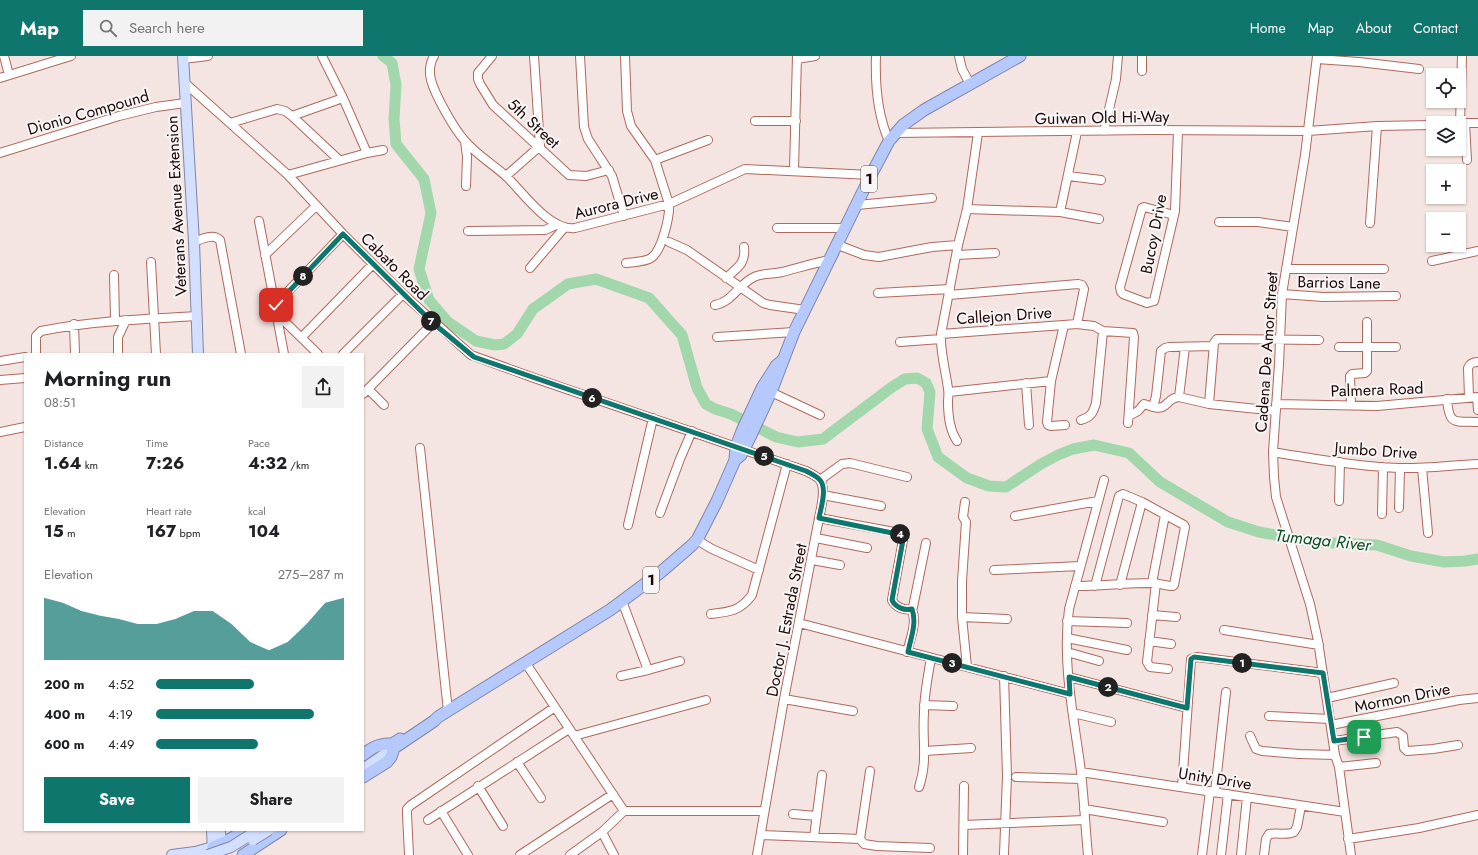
<!DOCTYPE html>
<html lang="en">
<head>
<meta charset="utf-8">
<style>
  :root { --surface:#fff; --page:#f2f2f2; --text:#202124; --muted:#757577; --accent:#0f766e }
  body { margin:0; font-family:Jost,sans-serif; background:var(--page); color:var(--text); height:100vh; display:flex; flex-direction:column; font-size:15px; white-space:nowrap }
  * { box-sizing:border-box; margin:0 }
  p { font-size:13px; color:var(--muted) }
  .icon { flex:none; width:22px; height:22px; fill:none; stroke:currentColor; stroke-width:2; stroke-linecap:round; stroke-linejoin:round }
  .map { position:relative; flex:1; overflow:hidden }
  .drawer { position:absolute; left:24px; top:297px; width:340px; height:478px; display:flex; flex-direction:column; background:var(--surface); border-radius:0px; box-shadow:0 1px 3px #0004 }
  .drawer>* { flex:none }
  .buttons { position:absolute; left:1426px; top:12px; display:grid; gap:8px }
  .buttons a { display:grid; place-items:center; width:40px; height:40px; border-radius:0px; background:var(--surface); box-shadow:0 1px 3px #0004; font-size:20px }
  .pin { position:absolute; display:grid; place-items:center; width:34px; height:34px; color:#fff; margin:-17px; border-radius:8px; box-shadow:0 2px 6px #0006 }
  .km { position:absolute; width:20px; height:20px; margin:-10px; border-radius:50%; background:#222; color:#fff; font-size:11px; line-height:20px; text-align:center }
  .round { display:grid; place-items:center; flex:none; width:42px; height:42px; border-radius:0px; background:var(--page) }
  .overview { display:flex; align-items:center; justify-content:space-between; height:68px; padding:0 20px }
  h1 { font-size:22px; font-weight:700; line-height:30px }
  .figures { display:grid; grid-template-columns:repeat(3,1fr); gap:6px; height:68px; padding:4px 20px }
  .figures div { display:grid; align-content:center }
  .figures b { font-size:17px; font-weight:700 }
  .figures small { font-size:11px; font-weight:400 }
  .figures p { font-size:11px }
  .chart { height:112px; padding:8px 20px }
  .chart p { display:flex; justify-content:space-between }
  .chart svg { width:100%; height:72px; margin-top:4px; fill:var(--accent); opacity:.7 }
  .action { display:flex; gap:8px; margin-top:auto; padding:8px 20px }
  .action a { flex:1; height:46px; border-radius:0px; background:var(--accent); color:#fff; font-size:16px; font-weight:700; line-height:46px; text-align:center }
  .action a+a { background:var(--page); color:var(--text) }
  ul { padding:0 20px; list-style:none; font-size:13px }
  li { display:grid; grid-template-columns:64px 48px 1fr; align-items:center; height:30px }
  li i { height:10px; border-radius:5px; background:var(--accent) }
  header { display:flex; align-items:center; gap:24px; box-sizing:border-box; height:56px; padding:0 20px; background:var(--accent); color:#fff }
  header strong { font-size:19px }
  nav { display:flex; gap:22px; margin-inline-start:auto; font-size:14px }
  .search { width:280px; height:36px; background:var(--page); display:flex; align-items:center; gap:10px; box-sizing:border-box; padding:0 14px; border-radius:0px; color:var(--muted); font-size:15px }
  .map>svg:first-child { display:block }
  .lines { fill:none; stroke-linecap:round; stroke-linejoin:round }
  .river { stroke:#a1d7ab; stroke-width:11 }
  .minor-casing { stroke:#af695d; stroke-width:10 }
  .major-casing { stroke:#8185a6; stroke-width:12 }
  .highway-casing { stroke:#8185a6; stroke-width:13 }
  .minor { stroke:#fff; stroke-width:8 }
  .major { stroke:#d3dffe; stroke-width:10 }
  .highway { stroke:#b6c9fd; stroke-width:11 }
  .major-bridge-casing { stroke:#8185a6; stroke-width:12; stroke-linecap:butt }
  .major-bridge { stroke:#d3dffe; stroke-width:10 }
  .route-casing { stroke:#fff; stroke-width:8 }
  .route { stroke:#0f766e; stroke-width:5 }
  .labels { text-anchor:middle; stroke-width:4; stroke-linejoin:round; paint-order:stroke }
  .shield { fill:#f6f6f6; stroke:#604e4d; stroke-width:1 }
  .shield-label { font-size:15px; font-weight:bold; fill:#1f0604 }
  .street-label { font-size:16px; fill:#1f0604; stroke:#f6f6f6 }
  .water-label { font-size:17px; font-style:italic; fill:#0f4b23; stroke:#f6f6f6 }
</style>
</head>
<body>
<header>
<strong>Map</strong>
<div class="search"><svg class="icon" aria-label="search" viewBox="0 0 24 24"><circle cx="10" cy="10" r="6"/><path d="M15 15l6 6"/></svg>Search here</div>
<nav><a>Home</a><a>Map</a><a>About</a><a>Contact</a></nav>
</header>
<div class="map">
<svg width="1478" height="799" viewBox="0 0 1478 799">
  <rect width="100%" height="100%" fill="#f5e5e2"/>
  <g class="lines">
    <path class="river" d="M383,0L392,7L396,29L394,63L396,88L424,123L431,157L419,213L429,244L448,266L476,285L495,289L504,288L517,278L533,253L568,228L596,223L649,242L682,279L697,332L706,348L715,353L731,358L776,381L798,386L823,383L892,331L905,323L917,322L926,327L930,336L927,373L938,401L967,422L989,430L1006,431L1041,408L1058,399L1073,393L1094,389L1129,397L1160,426L1228,466L1259,476L1314,486L1377,489L1411,500L1444,506L1465,505L1478,503"/>
    <g class="minor-casing">
      <path id="minor" d="M4,0L9,19
        M322,0L343,42
        M434,0C430,7 429,16 431,24C435,39 454,73 465,85C477,99 494,109 507,121C524,138 550,175 575,172L669,148L745,113L871,119
        M492,0L478,17V23L480,28L493,49L505,60L569,119L586,120L609,114
        M580,0L584,71L588,83L612,120L624,160
        M625,0L627,55L631,70L655,104L669,148C670,160 662,195 651,202C645,206 634,206 626,207
        M876,0C875,29 877,58 889,85
        M959,0L962,13L970,28
        M1317,0L1305,99L1282,238L1279,308L1273,396L1274,421L1276,441L1310,548L1318,585L1335,699L1339,711L1351,799
        M183,3L208,0
        M797,3L815,0
        M1317,3L1359,6L1419,13
        M1142,15V0
        M0,22L71,0
        M185,27L288,119L343,178L403,238L471,299L537,323L806,415C810,417 816,420 819,423C827,431 821,452 819,462L784,643L757,799
        M755,65H796
        M230,67L277,53L285,55L292,60L339,104
        M1460,67L1462,0
        M1462,67H1478
        M1465,67L1467,104
        M1104,75L1116,23L1118,0
        M896,77L1152,74L1308,75L1377,70L1433,69
        M978,77L967,153L958,189L941,278L1077,268L1094,270L1103,275L1133,277L1134,281L1128,367
        M465,85L467,101L466,130
        M0,97L119,60L156,51L185,47
        M367,97L383,94
        M655,104L708,84
        M794,114L797,0
        M288,119L367,97L343,42L292,60
        M506,120L540,90L534,0
        M1068,120L1101,124
        M857,149L932,142
        M967,153L1060,156L1099,163
        M1060,156L1077,76
        M1174,159L1144,151L1142,152L1120,231L1121,236L1123,238L1147,247L1154,245L1175,155L1178,75
        M259,165L284,298
        M1219,166H1258L1293,171
        M1370,167L1377,70
        M777,172H846
        M468,175L545,174L556,169
        M194,186C202,183 213,177 220,184L241,298
        M669,186L687,194L763,247L770,249L805,254
        M838,189L864,199L879,201L932,191L958,189
        M265,199L316,150
        M957,199L995,197
        M1432,205L1478,195
        M151,206L156,298
        M530,212L564,172
        M1286,213H1384
        M114,219L115,264
        M726,222C737,212 746,208 744,191
        M878,237L950,233
        M1282,238L1323,241L1396,240
        M949,239L1078,228L1082,229L1084,233L1077,268
        M275,249L343,178
        M715,249C732,246 739,228 754,221C762,217 773,218 782,216C798,212 813,207 830,204
        M277,258L318,298
        M74,268L75,298
        M1064,269L1051,325L1047,366L1048,369L1051,370L1065,369
        M941,278C940,297 946,315 948,333C949,338 948,342 948,346C948,359 949,373 957,385
        M302,281L373,208
        M717,281L794,276
        M900,286L941,283
        M1185,291L1179,341L1209,348L1276,355
        M1339,291H1396
        M36,298V280L41,275C93,265 144,263 196,260
        M118,298V281L126,264
        M343,298L403,238
        M0,305L25,301
        M0,324L25,322
        M1026,327L1029,369
        M368,333L384,349
        M771,336L820,359
        M949,336L1051,325
        M363,338L433,267
        M1469,341L1468,312C1470,307 1473,306 1478,306
        M1477,341L1478,354
        M1447,343C1449,370 1454,365 1478,366
        M1209,348L1214,287L1217,283L1319,284
        M1276,348L1377,350L1478,341
        M1351,349L1350,320L1352,318L1365,317L1367,315V266
        M1153,351C1168,355 1166,342 1179,341
        M1129,360L1138,355L1144,348L1153,351L1156,340L1161,295L1165,292L1169,291L1213,290
        M1081,364C1091,361 1093,357 1096,347L1103,275
        M0,376L25,371
        M420,392L448,655
        M1273,396C1314,403 1356,410 1398,412C1425,413 1451,409 1478,408
        M1422,412L1428,477
        M820,424L842,408L850,407L907,421
        M823,439L881,450
        M1339,445L1340,406
        M965,446L963,461L966,466L962,525V561L967,611
        M1399,452L1400,412
        M660,457L680,403L692,375
        M1382,458L1383,411
        M1015,460L1098,445
        M819,462L894,476L902,479L903,484L892,544C895,551 905,555 912,553L913,551L926,487
        M628,469L653,362
        M816,482L867,492
        M697,484L712,493L759,514
        M812,504L840,509
        M994,514L1080,510
        M1152,527L1165,459
        M1156,527L1147,606L1150,611L1168,613
        M1120,529L1142,446
        M1075,530C1100,530 1126,527 1151,527C1159,527 1166,530 1173,530L1174,529L1185,471L1184,469L1142,446L1123,438L1119,440L1095,530
        M622,545L648,614L680,605
        M711,558C730,556 740,555 752,539L787,408
        M1152,559L1176,561
        M962,561L1007,563
        M1067,565L1127,567
        M799,567L1070,638
        M1224,574L1319,589
        M1067,582L1127,594
        M1149,585L1171,588
        M907,596C911,581 917,567 912,553
        M1067,596L1099,605
        M525,606L624,755H764
        M621,620L648,614
        M1004,620L1007,720L1004,798
        M1069,621L1187,652
        M1327,642L1394,627
        M784,643L853,655
        M924,649L953,650
        M1073,657L1111,666
        M1269,660L1330,663
        M1331,669L1459,644L1478,642
        M574,680L706,644
        M1250,680L1256,693L1262,695L1299,698L1335,699
        M1334,685L1397,676L1403,680L1404,692L1407,695L1433,693L1458,689
        M925,695L971,692
        M517,706L541,742
        M1339,711L1376,707
        M1081,716L1345,756
        M1016,721L1081,723
        M478,730L503,770
        M919,731C928,705 922,684 924,657C924,639 928,620 931,602
        M1182,731L1191,603L1197,601L1323,617
        M1215,736L1226,636
        M1084,753L1163,766
        M441,755L468,799
        M793,758L817,760
        M428,764L569,673
        M964,769L1085,764
        M602,776L614,799
        M761,779L860,783L864,788L877,790L930,792
        M814,781L822,719
        M860,783L870,715
        M1348,783L1419,772L1478,759
        M409,799L407,758V753L411,749L555,651
        M520,799L613,738
        M570,799L602,776L624,755
        M963,799L964,730
        M1088,799C1085,769 1084,738 1080,708C1073,657 1062,605 1069,553L1104,424
        M1202,799L1210,735
        M1221,799L1228,738
        M1241,799L1247,741
        M1264,799L1266,783L1269,778C1278,776 1286,780 1294,776L1297,771L1301,750"/>
    </g>
    <g class="major-casing">
      <path id="major" d="M183,0L194,186L198,298
        M363,713L394,692
        M212,774L213,796
        M220,774L221,795
        M172,799L195,796L213,791"/>
    </g>
    <g class="highway-casing">
      <path id="highway" d="M735,404L741,399L751,379L771,336L794,276L871,119L889,85L903,69L924,54L1020,0
        M363,699C368,695 374,690 381,689C391,686 389,691 400,683
        M363,721L387,706L391,701L394,692L434,665L438,661L610,554L661,516L691,490L697,484L717,445L735,404L736,391L742,375L762,332L776,310L783,304
        M213,791L227,785L246,774
        M243,799L281,774"/>
    </g>
    <use href="#minor" class="minor"/>
    <use href="#major" class="major"/>
    <use href="#highway" class="highway"/>
    <g class="major-bridge-casing">
      <path id="major-bridge" d="M253,784L269,774
        M208,799L231,791L258,774"/>
    </g>
    <use href="#major-bridge" class="major-bridge"/>
  </g>
  <g class="lines">
    <g class="route-casing">
      <path id="route" d="M276,249L343,178L433,267L474,301L806,415C810,417 816,420 819,423C828,431 821,451 819,462L902,479L903,484L892,544C895,551 904,555 912,553C917,567 911,581 908,596L1070,638L1069,621L1187,652L1191,603L1194,601L1323,617L1334,685L1364,681"/>
    </g>
    <use href="#route" class="route"/>
  </g>
  <g class="labels">
    <g class="shield">
      <rect x="861" y="110" width="16" height="26" rx="3"/>
      <rect x="643" y="511" width="16" height="26" rx="3"/>
    </g>
    <g class="shield-label">
      <text x="869" y="128">1</text>
      <text x="651" y="529">1</text>
    </g>
    <g class="street-label">
      <text transform="translate(88 56) rotate(-16)" y="6">Dionio Compound</text>
      <text transform="translate(1102 61) rotate(-1)" y="6">Guiwan Old Hi-Way</text>
      <text transform="translate(534 67) rotate(43)" y="6">5th Street</text>
      <text transform="translate(616 147) rotate(-14)" y="6">Aurora Drive</text>
      <text transform="translate(176 150) rotate(-93)" y="6">Veterans Avenue Extension</text>
      <text transform="translate(1153 178) rotate(-79)" y="6">Bucoy Drive</text>
      <text transform="translate(395 210) rotate(45)" y="6">Cabato Road</text>
      <text transform="translate(1339 226) rotate(1)" y="6">Barrios Lane</text>
      <text transform="translate(1004 259) rotate(-4)" y="6">Callejon Drive</text>
      <text transform="translate(1266 296) rotate(-86)" y="6">Cadena De Amor Street</text>
      <text transform="translate(1377 333) rotate(-2)" y="6">Palmera Road</text>
      <text transform="translate(1376 394) rotate(4)" y="6">Jumbo Drive</text>
      <text transform="translate(786 564) rotate(-79)" y="6">Doctor J. Estrada Street</text>
      <text transform="translate(1402 641) rotate(-11)" y="6">Mormon Drive</text>
      <text transform="translate(1215 722) rotate(9)" y="6">Unity Drive</text>
    </g>
    <g class="water-label">
      <text transform="translate(1323 484) rotate(6)" y="6">Tumaga River</text>
    </g>
  </g>
</svg>
<div class="buttons">
<a><svg class="icon" aria-label="locate" viewBox="0 0 24 24"><circle cx="12" cy="12" r="6"/><path d="M12 2v4M12 18v4M2 12h4M18 12h4"/></svg></a>
<a><svg class="icon" aria-label="layers" viewBox="0 0 24 24"><path d="M12 4l9 5-9 5-9-5zM3 14l9 5 9-5"/></svg></a>
<a>+</a>
<a>−</a>
</div>
<div class="pin" style="left:1364px;top:681px;background:#1e9e55"><svg class="icon" aria-label="arrive" viewBox="0 0 24 24"><path d="M6 21V4h12l-3 4 3 4H6"/></svg></div>
<div class="pin" style="left:276px;top:249px;background:#d93025"><svg class="icon" aria-label="check" viewBox="0 0 24 24"><path d="M5 12l5 5 9-10"/></svg></div>
<b class="km" style="left:1242px;top:607px">1</b>
<b class="km" style="left:1108px;top:631px">2</b>
<b class="km" style="left:952px;top:607px">3</b>
<b class="km" style="left:900px;top:478px">4</b>
<b class="km" style="left:764px;top:400px">5</b>
<b class="km" style="left:592px;top:342px">6</b>
<b class="km" style="left:431px;top:265px">7</b>
<b class="km" style="left:303px;top:220px">8</b>
<section class="drawer">
<div class="overview"><div><h1>Morning run</h1><p>08:51</p></div><a class="round"><svg class="icon" aria-label="share" viewBox="0 0 24 24"><path d="M12 15V3M7 8l5-5 5 5M5 13v7h14v-7"/></svg></a></div>
<div class="figures">
<div><p>Distance</p><b>1.64<small> km</small></b></div>
<div><p>Time</p><b>7:26</b></div>
<div><p>Pace</p><b>4:32<small> /km</small></b></div>
</div>
<div class="figures">
<div><p>Elevation</p><b>15<small> m</small></b></div>
<div><p>Heart rate</p><b>167<small> bpm</small></b></div>
<div><p>kcal</p><b>104</b></div>
</div>
<div class="chart"><p><span>Elevation</span>275–287 m</p>
<svg viewBox="0 0 160 44" preserveAspectRatio="none"><path d="M0 44V6L10 9L20 14L30 17L40 19L50 22L60 22L70 19L80 14L90 14L100 22L110 33L120 38L130 33L140 22L150 9L160 6V44z"/></svg>
</div>
<ul>
<li><b>200 m</b>4:52<i style="width:52%"></i></li>
<li><b>400 m</b>4:19<i style="width:84%"></i></li>
<li><b>600 m</b>4:49<i style="width:54%"></i></li>
</ul>
<div class="action"><a>Save</a><a>Share</a></div>
</section>
</div>
</body>
</html>
